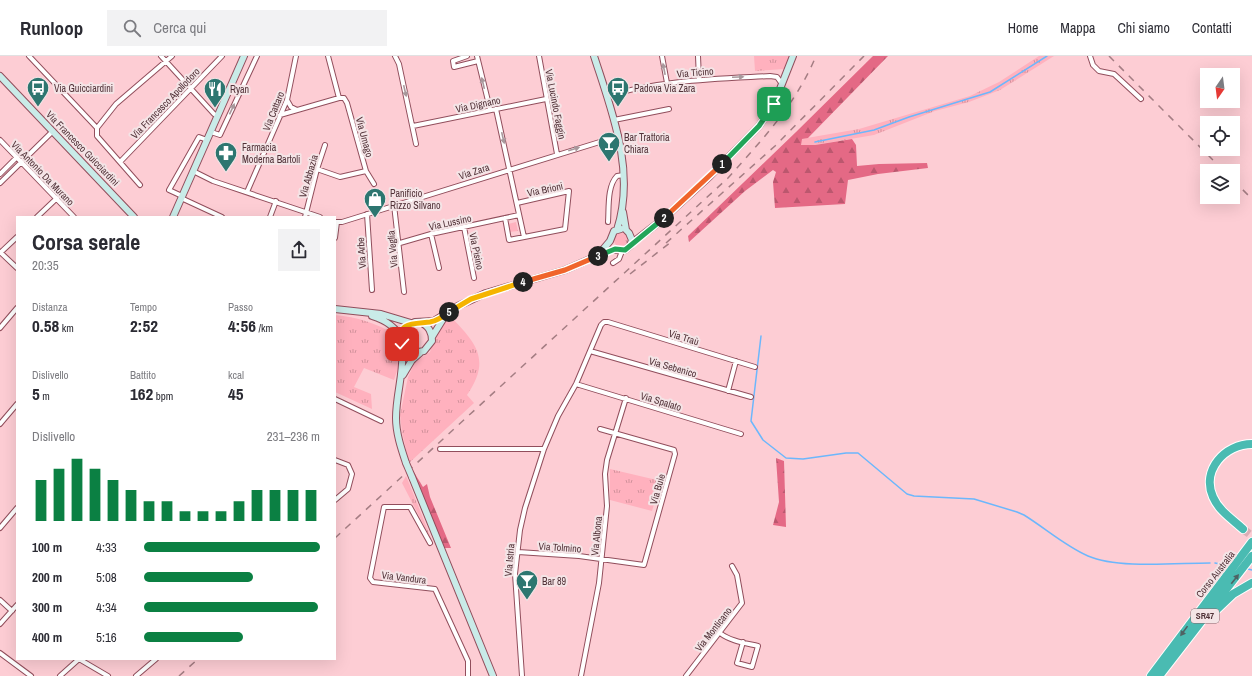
<!DOCTYPE html>
<html lang="it">
<head>
<meta charset="utf-8">
<style>
  :root { --surface:#fff; --page:#f2f2f3; --text:#2b2b33; --muted:#7c7c81; --line:#e1e1e2; --accent:#0b8043 }
  body { margin:0; font-family:"Archivo Narrow",sans-serif; background:var(--page); color:var(--text); height:100vh; display:flex; flex-direction:column; font-size:15px; white-space:nowrap }
  * { box-sizing:border-box; margin:0 }
  p { font-size:13px; color:var(--muted) }
  .icon { flex:none; width:22px; height:22px; fill:none; stroke:currentColor; stroke-width:2; stroke-linecap:round; stroke-linejoin:round }
  .map { position:relative; flex:1; overflow:hidden }
  .sheet { position:absolute; left:16px; top:160px; width:320px; height:444px; display:flex; flex-direction:column; background:var(--surface); border-radius:0px; box-shadow:0 4px 16px #0002 }
  .sheet>* { flex:none }
  .needle { width:26px; rotate:194deg }
  .tools { position:absolute; left:1200px; top:12px; display:grid; gap:8px }
  .tools a { display:grid; place-items:center; width:40px; height:40px; border-radius:0px; background:var(--surface); box-shadow:0 4px 16px #0002; font-size:20px }
  .pin { position:absolute; display:grid; place-items:center; width:34px; height:34px; color:#fff; margin:-17px; border-radius:8px; box-shadow:0 2px 6px #0006 }
  .km { position:absolute; width:20px; height:20px; margin:-10px; border-radius:50%; background:#222; color:#fff; font-size:11px; line-height:20px; text-align:center }
  .round { display:grid; place-items:center; flex:none; width:42px; height:42px; border-radius:0px; background:var(--page) }
  .headline { display:flex; align-items:center; justify-content:space-between; height:68px; padding:0 16px }
  h1 { font-size:22px; font-weight:700; line-height:30px }
  .metrics { display:grid; grid-template-columns:repeat(3,1fr); gap:6px; height:68px; padding:4px 16px }
  .metrics div { display:grid; align-content:center }
  .metrics b { font-size:17px; font-weight:700 }
  .metrics small { font-size:11px; font-weight:400 }
  .metrics p { font-size:11px }
  .chart { height:112px; padding:8px 16px }
  .chart p { display:flex; justify-content:space-between }
  .chart svg { width:100%; height:72px; margin-top:4px; stroke:var(--accent); stroke-width:6 }
  ul { padding:0 16px; list-style:none; font-size:13px }
  li { display:grid; grid-template-columns:64px 48px 1fr; align-items:center; height:30px }
  li i { height:10px; border-radius:5px; background:var(--accent) }
  header { display:flex; align-items:center; gap:24px; box-sizing:border-box; height:56px; padding:0 20px; background:var(--surface); border-bottom:1px solid var(--line) }
  header strong { font-size:19px }
  nav { display:flex; gap:22px; margin-inline-start:auto; font-size:14px }
  .search { width:280px; height:36px; background:var(--page); display:flex; align-items:center; gap:10px; box-sizing:border-box; padding:0 14px; border-radius:0px; color:var(--muted); font-size:15px }
  .map>svg:first-child { display:block }
  .grass { fill:url(#grass-tufts) }
  .forest { fill:url(#forest-firs) }
  .lines { fill:none; stroke-linecap:round; stroke-linejoin:round }
  .stream { stroke:#6cb7fc; stroke-width:1.5 }
  .highway-tunnel { stroke:#dbaeb5; stroke-width:8; stroke-dasharray:8 4; stroke-linecap:butt }
  .street-casing { stroke:#914e5c; stroke-width:6 }
  .secondary-casing { stroke:#914e5c; stroke-width:8 }
  .highway-casing { stroke:#fff; stroke-width:10 }
  .street { stroke:#fff; stroke-width:4 }
  .secondary { stroke:#c9ebe8; stroke-width:6 }
  .highway { stroke:#4abbb2; stroke-width:8 }
  .rail { stroke:#a47d83; stroke-width:1.5; stroke-dasharray:7 7; stroke-linecap:butt }
  .secondary-bridge-casing { stroke:#914e5c; stroke-width:8; stroke-linecap:butt }
  .secondary-bridge { stroke:#c9ebe8; stroke-width:6 }
  .oneway { fill:#a8989c }
  .oneway2 { fill:#4f6263 }
  .split-1-casing { stroke:#fff; stroke-width:8 }
  .split-2-casing { stroke:#fff; stroke-width:8 }
  .split-3-casing { stroke:#fff; stroke-width:8 }
  .split-4-casing { stroke:#fff; stroke-width:8 }
  .split-5-casing { stroke:#fff; stroke-width:8 }
  .split-6-casing { stroke:#fff; stroke-width:8 }
  .split-1 { stroke:#22a559; stroke-width:5 }
  .split-2 { stroke:#f0652b; stroke-width:5 }
  .split-3 { stroke:#22a559; stroke-width:5 }
  .split-4 { stroke:#f0652b; stroke-width:5 }
  .split-5 { stroke:#f5b400; stroke-width:5 }
  .split-6 { stroke:#f5b400; stroke-width:5 }
  .labels { text-anchor:middle; stroke-width:4; stroke-linejoin:round; paint-order:stroke }
  .shield { fill:#f4e4e6; stroke:#82676c; stroke-width:1 }
  .shield-label { font-size:9px; font-weight:bold; fill:#513238 }
  .street-label { font-size:10px; fill:#513238; stroke:#f4e4e6 }
  .poi-label { font-size:10px; fill:#513238; stroke:#f4e4e6; text-anchor:start }
</style>
</head>
<body>
<header>
<strong>Runloop</strong>
<div class="search"><svg class="icon" aria-label="search" viewBox="0 0 24 24"><circle cx="10" cy="10" r="6"/><path d="M15 15l6 6"/></svg>Cerca qui</div>
<nav><a>Home</a><a>Mappa</a><a>Chi siamo</a><a>Contatti</a></nav>
</header>
<div class="map">
<svg width="1252" height="620" viewBox="0 0 1252 620">
  <defs>
    <pattern id="grass-tufts" width="24" height="20" patternUnits="userSpaceOnUse"><rect width="24" height="20" fill="#ffb1be"/><path d="M3 7l-1-3M5 7V3M7 7l1-3M15 17l-1-3M17 17v-4M19 17l1-3" fill="none" stroke="#d1919b"/></pattern>
    <pattern id="forest-firs" width="22" height="20" patternUnits="userSpaceOnUse"><rect width="22" height="20" fill="#e46985"/><path d="M5 1l3.5 6h-7zM16 11l3.5 6h-7z" fill="#bb576e"/></pattern>
  </defs>
  <rect width="100%" height="100%" fill="#fdcdd4"/>
  <path class="grass" d="M754,0H789L785,13L755,15Z
    M1039,0H1054L1000,34L969,46L935,55L874,79L815,89H801V83L859,73L970,40L999,26Z
    M516,166L518,175L509,176L508,168Z
    M614 184a7 7 0 1 1 14 0a7 7 0 1 1-14 0Z
    M335,259C357,261 376,267 396,279V288L400,306L394,324L364,312L354,331L371,338L372,353L335,336Z
    M451,261C477,288 491,304 467,339L474,347L409,407L402,376L400,359L408,321L415,306L430,296L435,280L440,271Z
    M610,413L661,425L652,455L610,444Z
    M406,420L409,427L433,487L402,427Z"/>
  <path class="forest" d="M873,0H888L808,82L802,83L801,89H815L852,83L856,89L857,110L879,108L927,107L928,112L878,118L848,124L845,148L775,152L773,126L776,116L773,114L745,135L689,186L688,180L796,76Z
    M776,402L784,405L786,471L773,469L779,446Z
    M412,413L423,431L427,428L430,441L451,492H443Z"/>
  <g class="lines">
    <path class="stream" d="M815,86L874,74L909,61L990,36L1047,0
      M761,280L751,365L763,384L786,402L803,403L846,397H858L907,438L914,440L974,443L1017,456L1024,459C1045,472 1065,490 1088,500C1118,513 1176,507 1210,507
      M1215,507L1220,508
      M1248,513L1252,514"/>
    <path class="highway-tunnel" d="M1243,473L1252,480"/>
    <g class="street-casing">
      <path id="street" d="M29,0L97,72V80L140,129
        M161,0L214,58L218,60
        M328,0L339,42
        M395,0L399,8L416,88
        M467,0L453,5L454,11L478,5
        M477,0L490,53
        M539,0L557,98
        M662,0L667,27
        M698,0L699,23
        M1090,0L1093,9L1099,15L1114,18L1141,43
        M607,40C660,24 715,23 770,20L777,21L782,28
        M287,44L291,51L297,54
        M496,53L524,181
        M280,59L339,42H344L347,47L366,115L374,128
        M614,64L669,53
        M413,70L546,43
        M97,72L116,48L172,0
        M211,76L220,79L257,0
        M0,84L74,161
        M121,105L222,0
        M317,113L340,121L366,115
        M193,115L213,125L320,161
        M0,118L17,101
        M0,127L53,75
        M247,136L287,44L296,0
        M182,140L169,134L199,81L207,84
        M181,142L222,161
        M394,149L404,236
        M367,158L372,234
        M37,161L57,142
        M270,161L276,145
        M305,161L317,113L325,89
        M505,162L509,184L565,173L569,135L517,147
        M335,166H342L619,80
        M608,166C609,152 607,130 617,120L624,119
        M464,171L474,222
        M431,178L439,212
        M335,182L337,166
        M400,187L431,178L519,159
        M0,196L17,212
        M0,197L17,181
        M613,207L619,203L622,195
        M0,272L17,252
        M590,295L751,341
        M576,328L741,378
        M728,335L736,305
        M335,343L381,365
        M0,368L17,348
        M440,393H544
        M335,404L348,409L352,418L348,433L335,444
        M0,472L17,452
        M430,487L410,451H384L370,522L373,526L435,533L468,605V620
        M518,496L579,500L644,509L675,398L674,394L600,373
        M0,544L12,555
        M0,568L17,549
        M720,577C730,585 745,587 758,590L752,611L737,607L743,586
        M0,597L31,620
        M79,603L108,620
        M60,620L79,603
        M136,620L156,603
        M522,620L515,518L520,474L525,452L544,393L558,360L576,328L601,269L604,266H608L755,311
        M581,620L599,527L607,450L605,418L607,404L626,342
        M686,620L742,547L737,519L732,510"/>
    </g>
    <g class="secondary-casing">
      <path id="secondary" d="M594,0C612,56 636,115 617,174
        M0,20L134,161
        M173,161L244,0
        M631,188L663,163L710,120L759,70L774,48L793,0
        M599,198L610,185L614,175L621,173
        M335,253L381,258L411,267
        M372,260C385,264 396,270 401,283
        M420,266C429,270 432,276 432,285L424,295L414,297L410,296L402,288L401,278L406,270L415,266L434,265L458,250L486,237L565,214L611,194H625L630,190L632,184L629,177L626,174L623,156
        M432,281L445,260
        M402,288C405,314 396,337 396,362C396,377 401,392 406,407
        M403,319L412,304L420,297
        M412,421L493,620"/>
    </g>
    <g class="highway-casing">
      <path id="highway" d="M1243,473C1232,463 1219,455 1213,441C1201,414 1225,388 1252,388
        M1213,557L1233,538L1252,527
        M1151,620L1252,486
        M1159,620L1252,500"/>
    </g>
    <use href="#street" class="street"/>
    <use href="#secondary" class="secondary"/>
    <use href="#highway" class="highway"/>
    <path class="rail" d="M1109,0L1224,115
      M1233,124L1252,143
      M666,187L775,90L864,0
      M630,218L671,186
      M335,482L728,122C762,84 796,48 816,0
      M179,620L198,603"/>
    <g class="secondary-bridge-casing">
      <path id="secondary-bridge" d="M406,407L412,421"/>
    </g>
    <use href="#secondary-bridge" class="secondary-bridge"/>
  </g>
  <defs><path id="oneway-solid" d="M-6-.8H1V-3.2L6.5 0L1 3.2V.8H-6Z"/></defs>
  <g class="oneway">
    <use href="#oneway-solid" transform="translate(664 13) rotate(-101)"/>
    <use href="#oneway-solid" transform="translate(738 21) rotate(-3)"/>
    <use href="#oneway-solid" transform="translate(483 27) rotate(-103)"/>
    <use href="#oneway-solid" transform="translate(405 35) rotate(77)"/>
    <use href="#oneway-solid" transform="translate(232 53) rotate(-65)"/>
    <use href="#oneway-solid" transform="translate(503 82) rotate(77)"/>
    <use href="#oneway-solid" transform="translate(574 93) rotate(-17)"/>
  </g>
  <g class="oneway2">
    <use href="#oneway-solid" transform="translate(1235 523) rotate(-52)"/>
    <use href="#oneway-solid" transform="translate(1184 575) rotate(126)"/>
  </g>
  <g class="lines">
    <g class="split-1-casing">
      <path id="split-1" d="M722,108L759,70L774,48"/>
    </g>
    <g class="split-2-casing">
      <path id="split-2" d="M664,162L722,108"/>
    </g>
    <g class="split-3-casing">
      <path id="split-3" d="M598,200L615,193L625,194L664,162"/>
    </g>
    <g class="split-4-casing">
      <path id="split-4" d="M523,226L565,214L598,200"/>
    </g>
    <g class="split-5-casing">
      <path id="split-5" d="M449,256L471,243L523,226"/>
    </g>
    <g class="split-6-casing">
      <path id="split-6" d="M402,288C395,265 416,268 430,266C436,265 444,260 449,256"/>
    </g>
    <use href="#split-1" class="split-1"/>
    <use href="#split-2" class="split-2"/>
    <use href="#split-3" class="split-3"/>
    <use href="#split-4" class="split-4"/>
    <use href="#split-5" class="split-5"/>
    <use href="#split-6" class="split-6"/>
  </g>
  <defs>
    <g id="bus-pin" transform="scale(1.15)"><path d="M0 17L-7.5 6A9.5 9.5 0 1 1 7.5 6Z" fill="#2d7670" stroke="#f4e4e6"/><path d="M-5-6H5V4H4V6H2V4H-2V6H-4V4H-5ZM-3.5-4V0h7V-4ZM-3.5 1.2v1.5H-2V1.2ZM2 1.2v1.5H3.5V1.2Z" fill="#fff"/></g>
    <g id="restaurant-pin" transform="scale(1.15)"><path d="M0 17L-7.5 6A9.5 9.5 0 1 1 7.5 6Z" fill="#2d7670" stroke="#f4e4e6"/><path d="M-5-6h1v4h1v-4h1v4h1v-4h1v5L-1.5 .5V6h-2V.5L-5-1ZM5-6V6H3V1.5H1.5Q1.5-4 5-6Z" fill="#fff"/></g>
    <g id="bar-pin" transform="scale(1.15)"><path d="M0 17L-7.5 6A9.5 9.5 0 1 1 7.5 6Z" fill="#2d7670" stroke="#f4e4e6"/><path d="M-6-5H6L.8 .8V4.5H3.5V6h-7V4.5H-.8V.8Z" fill="#fff"/></g>
    <g id="pharmacy-pin" transform="scale(1.15)"><path d="M0 17L-7.5 6A9.5 9.5 0 1 1 7.5 6Z" fill="#2d7670" stroke="#f4e4e6"/><path d="M-2-6h4v4h4v4h-4v4h-4v-4h-4v-4h4Z" fill="#fff"/></g>
    <g id="shop-pin" transform="scale(1.15)"><path d="M0 17L-7.5 6A9.5 9.5 0 1 1 7.5 6Z" fill="#2d7670" stroke="#f4e4e6"/><path d="M-5-2.5h2.3a2.7 3.5 0 0 1 5.4 0H5L5.5 6h-11ZM-1.5-2.5h3a1.5 2.3 0 0 0-3 0Z" fill="#fff"/></g>
  </defs>
  <g fill-rule="evenodd">
    <use href="#bus-pin" x="38" y="32"/>
    <use href="#bus-pin" x="618" y="32"/>
    <use href="#restaurant-pin" x="215" y="33"/>
    <use href="#bar-pin" x="609" y="87"/>
    <use href="#pharmacy-pin" x="226" y="97"/>
    <use href="#shop-pin" x="375" y="143"/>
    <use href="#bar-pin" x="527" y="525"/>
  </g>
  <g class="labels">
    <rect class="shield" x="1191" y="553" width="28" height="14" rx="3"/>
    <g class="shield-label">
      <text x="1205" y="563">SR47</text>
    </g>
    <g class="street-label">
      <text transform="translate(695 16) rotate(-5)" y="4">Via Ticino</text>
      <text transform="translate(165 47) rotate(-46)" y="4">Via Francesco Apollodoro</text>
      <text transform="translate(478 48) rotate(-12)" y="4">Via Dignano</text>
      <text transform="translate(556 48) rotate(79)" y="4">Via Lucindo Faggin</text>
      <text transform="translate(273 55) rotate(-68)" y="4">Via Cattaro</text>
      <text transform="translate(365 81) rotate(75)" y="4">Via Umago</text>
      <text transform="translate(83 92) rotate(46)" y="4">Via Francesco Guicciardini</text>
      <text transform="translate(474 115) rotate(-18)" y="4">Via Zara</text>
      <text transform="translate(43 117) rotate(46)" y="4">Via Antonio Da Murano</text>
      <text transform="translate(308 120) rotate(-74)" y="4">Via Abbazia</text>
      <text transform="translate(545 133) rotate(-12)" y="4">Via Brioni</text>
      <text transform="translate(450 166) rotate(-12)" y="4">Via Lussino</text>
      <text transform="translate(392 193) rotate(-95)" y="4">Via Veglia</text>
      <text transform="translate(477 195) rotate(78)" y="4">Via Pisino</text>
      <text transform="translate(361 197) rotate(-94)" y="4">Via Arbe</text>
      <text transform="translate(684 281) rotate(17)" y="4">Via Traù</text>
      <text transform="translate(673 311) rotate(16)" y="4">Via Sebenico</text>
      <text transform="translate(661 345) rotate(17)" y="4">Via Spalato</text>
      <text transform="translate(657 433) rotate(-74)" y="4">Via Buie</text>
      <text transform="translate(596 480) rotate(-84)" y="4">Via Albona</text>
      <text transform="translate(560 491) rotate(4)" y="4">Via Tolmino</text>
      <text transform="translate(509 504) rotate(-85)" y="4">Via Istria</text>
      <text transform="translate(1215 518) rotate(-52)" y="4">Corso Australia</text>
      <text transform="translate(404 521) rotate(7)" y="4">Via Vandura</text>
      <text transform="translate(713 573) rotate(-52)" y="4">Via Monticano</text>
    </g>
    <g class="poi-label">
      <text x="54" y="36">Via Guicciardini</text>
      <text x="634" y="36">Padova Via Zara</text>
      <text x="230" y="37">Ryan</text>
      <text x="624" y="85">Bar Trattoria<tspan x="624" dy="12">Chiara</tspan></text>
      <text x="242" y="95">Farmacia<tspan x="242" dy="12">Moderna Bartoli</tspan></text>
      <text x="390" y="141">Panificio<tspan x="390" dy="12">Rizzo Silvano</tspan></text>
      <text x="542" y="529">Bar 89</text>
    </g>
  </g>
</svg>
<div class="tools">
<a><svg class="needle" viewBox="-14 -14 28 28"><path d="M0-13l5 13h-10z" fill="#e53935"/><path d="M0 13l5-13h-10z" fill="#7c7c81"/></svg></a>
<a><svg class="icon" aria-label="locate" viewBox="0 0 24 24"><circle cx="12" cy="12" r="6"/><path d="M12 2v4M12 18v4M2 12h4M18 12h4"/></svg></a>
<a><svg class="icon" aria-label="layers" viewBox="0 0 24 24"><path d="M12 4l9 5-9 5-9-5zM3 14l9 5 9-5"/></svg></a>
</div>
<div class="pin" style="left:774px;top:48px;background:#1e9e55"><svg class="icon" aria-label="arrive" viewBox="0 0 24 24"><path d="M6 21V4h12l-3 4 3 4H6"/></svg></div>
<div class="pin" style="left:402px;top:288px;background:#d93025"><svg class="icon" aria-label="check" viewBox="0 0 24 24"><path d="M5 12l5 5 9-10"/></svg></div>
<b class="km" style="left:722px;top:108px">1</b>
<b class="km" style="left:664px;top:162px">2</b>
<b class="km" style="left:598px;top:200px">3</b>
<b class="km" style="left:523px;top:226px">4</b>
<b class="km" style="left:449px;top:256px">5</b>
<section class="sheet">
<div class="headline"><div><h1>Corsa serale</h1><p>20:35</p></div><a class="round"><svg class="icon" aria-label="share" viewBox="0 0 24 24"><path d="M12 15V3M7 8l5-5 5 5M5 13v7h14v-7"/></svg></a></div>
<div class="metrics">
<div><p>Distanza</p><b>0.58<small> km</small></b></div>
<div><p>Tempo</p><b>2:52</b></div>
<div><p>Passo</p><b>4:56<small> /km</small></b></div>
</div>
<div class="metrics">
<div><p>Dislivello</p><b>5<small> m</small></b></div>
<div><p>Battito</p><b>162<small> bpm</small></b></div>
<div><p>kcal</p><b>45</b></div>
</div>
<div class="chart"><p><span>Dislivello</span>231–236 m</p>
<svg viewBox="0 0 160 44" preserveAspectRatio="none"><path d="M5 44V19M15 44V12M25 44V6M35 44V12M45 44V19M55 44V25M65 44V32M75 44V32M85 44V38M95 44V38M105 44V38M115 44V32M125 44V25M135 44V25M145 44V25M155 44V25"/></svg>
</div>
<ul>
<li><b>100 m</b>4:33<i style="width:100%"></i></li>
<li><b>200 m</b>5:08<i style="width:62%"></i></li>
<li><b>300 m</b>4:34<i style="width:99%"></i></li>
<li><b>400 m</b>5:16<i style="width:56%"></i></li>
</ul>
</section>
</div>
</body>
</html>
